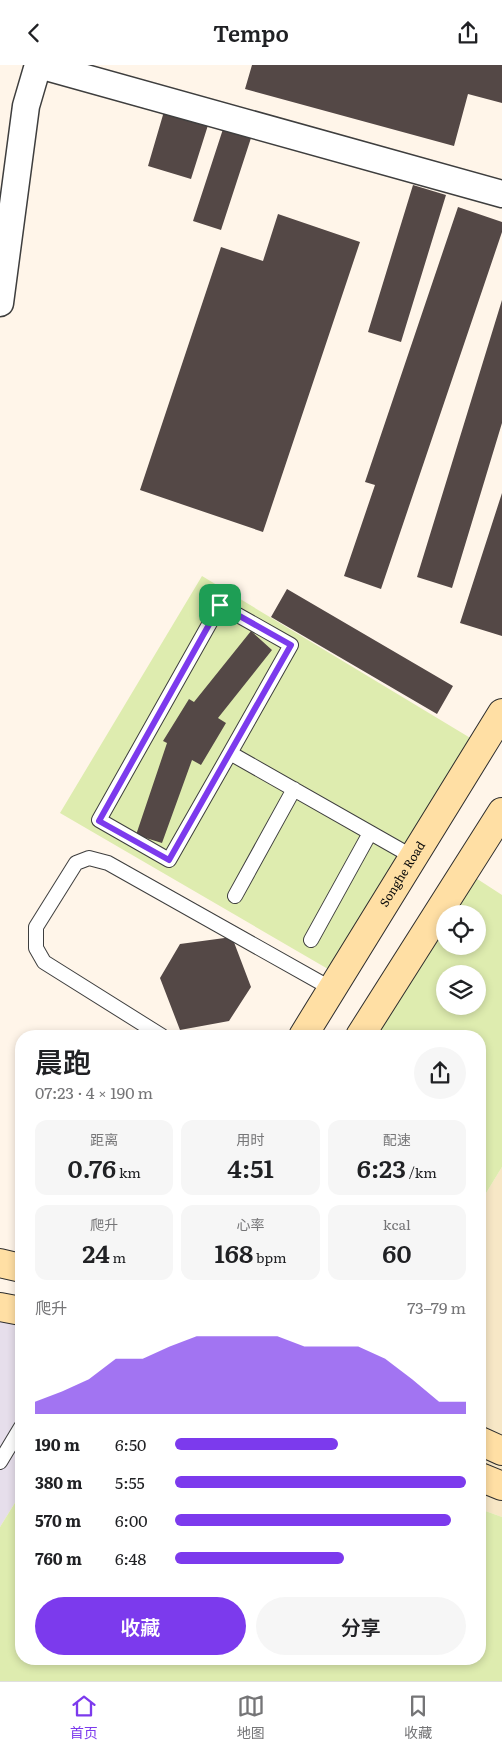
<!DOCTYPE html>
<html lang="zh">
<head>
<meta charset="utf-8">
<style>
  :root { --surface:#fff; --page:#f6f6f6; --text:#202124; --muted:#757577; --line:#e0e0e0; --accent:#7c3aed }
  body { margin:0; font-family:Literata,"Noto Sans SC",serif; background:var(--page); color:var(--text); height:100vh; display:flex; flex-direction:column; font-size:19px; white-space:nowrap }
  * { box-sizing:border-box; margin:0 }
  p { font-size:16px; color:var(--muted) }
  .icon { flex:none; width:28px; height:28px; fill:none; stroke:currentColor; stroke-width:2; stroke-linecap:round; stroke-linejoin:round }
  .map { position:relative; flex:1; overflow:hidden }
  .details { position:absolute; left:15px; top:965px; width:471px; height:635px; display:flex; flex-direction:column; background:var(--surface); border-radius:20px; box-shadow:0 2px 8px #0003 }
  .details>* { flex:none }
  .tools { position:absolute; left:436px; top:840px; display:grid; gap:10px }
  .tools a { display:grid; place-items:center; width:50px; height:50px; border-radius:50%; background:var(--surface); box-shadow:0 2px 8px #0003; font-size:25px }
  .pin { position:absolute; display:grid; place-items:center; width:42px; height:42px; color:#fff; margin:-21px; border-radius:10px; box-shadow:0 2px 8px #0006 }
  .round { display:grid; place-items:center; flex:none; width:52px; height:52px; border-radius:26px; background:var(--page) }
  .head { display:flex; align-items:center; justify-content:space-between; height:85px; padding:0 20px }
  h1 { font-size:28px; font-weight:600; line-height:38px }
  .metrics { display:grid; grid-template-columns:repeat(3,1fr); gap:8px; height:85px; padding:5px 20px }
  .metrics div { display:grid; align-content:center; border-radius:12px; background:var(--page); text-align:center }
  .metrics b { font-size:25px; font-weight:600 }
  .metrics small { font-size:14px; font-weight:400 }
  .metrics p { font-size:14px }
  .chart { height:140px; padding:10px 20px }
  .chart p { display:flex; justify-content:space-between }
  .chart svg { width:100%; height:90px; margin-top:5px; fill:var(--accent); opacity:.7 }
  .cta { display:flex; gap:10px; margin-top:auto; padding:10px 20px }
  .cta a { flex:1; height:58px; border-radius:30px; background:var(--accent); color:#fff; font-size:20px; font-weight:600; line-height:58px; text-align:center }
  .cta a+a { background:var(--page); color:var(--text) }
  ul { padding:0 20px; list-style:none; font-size:16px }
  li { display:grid; grid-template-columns:80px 60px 1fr; align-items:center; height:38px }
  li i { height:12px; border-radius:6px; background:var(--accent) }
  header { display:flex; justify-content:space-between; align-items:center; height:65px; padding:0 20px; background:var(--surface); font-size:22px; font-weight:600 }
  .tabs { display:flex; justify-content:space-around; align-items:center; height:70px; border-top:1px solid var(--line); background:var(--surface); font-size:14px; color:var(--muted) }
  .tabs a { display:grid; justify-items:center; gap:2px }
  .tabs .current { color:var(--accent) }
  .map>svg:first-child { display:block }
  .industrial { fill:#e6deeb }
  .farmland { fill:#f7e7c6 }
  .green { fill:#deecaf; fill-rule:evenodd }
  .building { fill:#544846 }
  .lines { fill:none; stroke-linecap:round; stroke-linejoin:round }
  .lane-casing { stroke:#3e3e3e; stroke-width:16 }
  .street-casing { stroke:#3e3e3e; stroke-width:29 }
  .secondary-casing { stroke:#2d2d2d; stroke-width:30 }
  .lane { stroke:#fff; stroke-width:14 }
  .street { stroke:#fff; stroke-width:26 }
  .secondary { stroke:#ffdfa4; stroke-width:28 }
  .route-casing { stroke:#fff; stroke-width:10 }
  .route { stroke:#7c3aed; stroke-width:6 }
  .labels { text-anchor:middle; stroke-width:5; stroke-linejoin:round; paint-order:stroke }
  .street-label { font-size:12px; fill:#0b0b0b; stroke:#fff }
</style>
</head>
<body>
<header><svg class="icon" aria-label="back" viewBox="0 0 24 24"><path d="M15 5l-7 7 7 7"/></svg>Tempo<svg class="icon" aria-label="share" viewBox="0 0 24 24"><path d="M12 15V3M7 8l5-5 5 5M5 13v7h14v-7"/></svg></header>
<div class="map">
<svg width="502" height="1616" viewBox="0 0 502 1616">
  <rect width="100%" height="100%" fill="#fff5e9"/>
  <path class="industrial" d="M0,1238L21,1244V1428L0,1462Z"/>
  <path class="farmland" d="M502,1102V1452L480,1444V1138Z"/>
  <path class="green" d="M202,511L482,680L340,911L60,748Z
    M465,806L502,830V1102L480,1138V971H362ZM445,849H478V881H445ZM445,909H478V941H445Z
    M21,1428V1594H480V1444L502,1452V1616H0V1462Z"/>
  <path class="building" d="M252,0H502V38L468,29L454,81L245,24Z
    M165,43L209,57L191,114L148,101Z
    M223,64L251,73L221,165L193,156Z
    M413,120L446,130L401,277L368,267Z
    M458,142L502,157V167L381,524L344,511L375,420L365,417Z
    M278,149L360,177L263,467L140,425L221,182L263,196Z
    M502,235V358L452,523L417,512Z
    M502,428V571L460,558Z
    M287,524L453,621L437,649L271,552Z
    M251,566L272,585L218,653L226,658L201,700L192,695L162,778L136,770L167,678L163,676L189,634L194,637Z
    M232,872L251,922L229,956L180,965L160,913L180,879Z"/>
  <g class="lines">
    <g class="lane-casing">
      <path id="lane" d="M230,688L291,580L220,540L99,755L169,795L230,688L413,792
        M235,831L294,724
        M311,875L370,768
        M162,971L44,897L36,883V862L76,798L89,793L108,798L332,924
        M0,1397L21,1362"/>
    </g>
    <g class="street-casing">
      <path id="street" d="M39,0L502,129
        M0,238L26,41L38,0"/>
    </g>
    <g class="secondary-casing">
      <g id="secondary">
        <path id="s1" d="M303,971L502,648"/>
        <path d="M360,971L502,747"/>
        <path d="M0,1198L21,1203"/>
        <path d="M0,1242L21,1246"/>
        <path d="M480,1376L502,1386"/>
        <path d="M480,1412L502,1421"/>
      </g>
    </g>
    <use href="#lane" class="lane"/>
    <use href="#street" class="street"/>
    <use href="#secondary" class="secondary"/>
  </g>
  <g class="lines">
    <g class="route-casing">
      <path id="route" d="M220,540L291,580L169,795L99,756Z"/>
    </g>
    <use href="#route" class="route"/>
  </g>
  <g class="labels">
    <g class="street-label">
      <text dy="4" stroke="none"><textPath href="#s1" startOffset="190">Songhe Road</textPath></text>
    </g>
  </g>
</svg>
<div class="tools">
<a><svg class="icon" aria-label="locate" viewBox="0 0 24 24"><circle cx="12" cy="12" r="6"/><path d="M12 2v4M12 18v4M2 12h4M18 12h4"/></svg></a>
<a><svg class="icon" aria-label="layers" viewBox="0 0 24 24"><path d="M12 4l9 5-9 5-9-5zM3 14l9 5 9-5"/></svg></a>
</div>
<div class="pin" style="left:220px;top:540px;background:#1e9e55"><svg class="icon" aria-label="arrive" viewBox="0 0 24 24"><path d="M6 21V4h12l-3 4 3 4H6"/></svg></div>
<section class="details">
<div class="head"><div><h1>晨跑</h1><p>07:23 · 4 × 190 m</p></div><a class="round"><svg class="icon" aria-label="share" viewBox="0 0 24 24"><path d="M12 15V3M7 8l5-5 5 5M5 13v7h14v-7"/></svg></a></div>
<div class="metrics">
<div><p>距离</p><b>0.76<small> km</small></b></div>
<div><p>用时</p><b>4:51</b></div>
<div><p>配速</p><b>6:23<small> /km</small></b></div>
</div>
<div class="metrics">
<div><p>爬升</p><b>24<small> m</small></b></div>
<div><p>心率</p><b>168<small> bpm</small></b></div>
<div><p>kcal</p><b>60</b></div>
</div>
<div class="chart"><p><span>爬升</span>73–79 m</p>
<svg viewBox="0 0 160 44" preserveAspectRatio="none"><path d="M0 44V38L10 33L20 27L30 17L40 17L50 11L60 6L70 6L80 6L90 6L100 11L110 11L120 11L130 17L140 27L150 38L160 38V44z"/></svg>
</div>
<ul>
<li><b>190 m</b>6:50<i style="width:56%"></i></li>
<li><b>380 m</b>5:55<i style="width:100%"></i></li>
<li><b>570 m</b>6:00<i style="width:95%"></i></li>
<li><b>760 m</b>6:48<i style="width:58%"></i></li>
</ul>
<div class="cta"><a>收藏</a><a>分享</a></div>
</section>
</div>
<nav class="tabs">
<a class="current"><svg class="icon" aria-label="home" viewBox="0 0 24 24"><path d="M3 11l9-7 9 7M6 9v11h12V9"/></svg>首页</a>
<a><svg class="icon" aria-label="map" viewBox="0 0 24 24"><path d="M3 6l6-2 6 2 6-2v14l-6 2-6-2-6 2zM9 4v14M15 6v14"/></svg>地图</a>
<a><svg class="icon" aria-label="saved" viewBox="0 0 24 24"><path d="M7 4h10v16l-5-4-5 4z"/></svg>收藏</a>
</nav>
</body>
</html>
